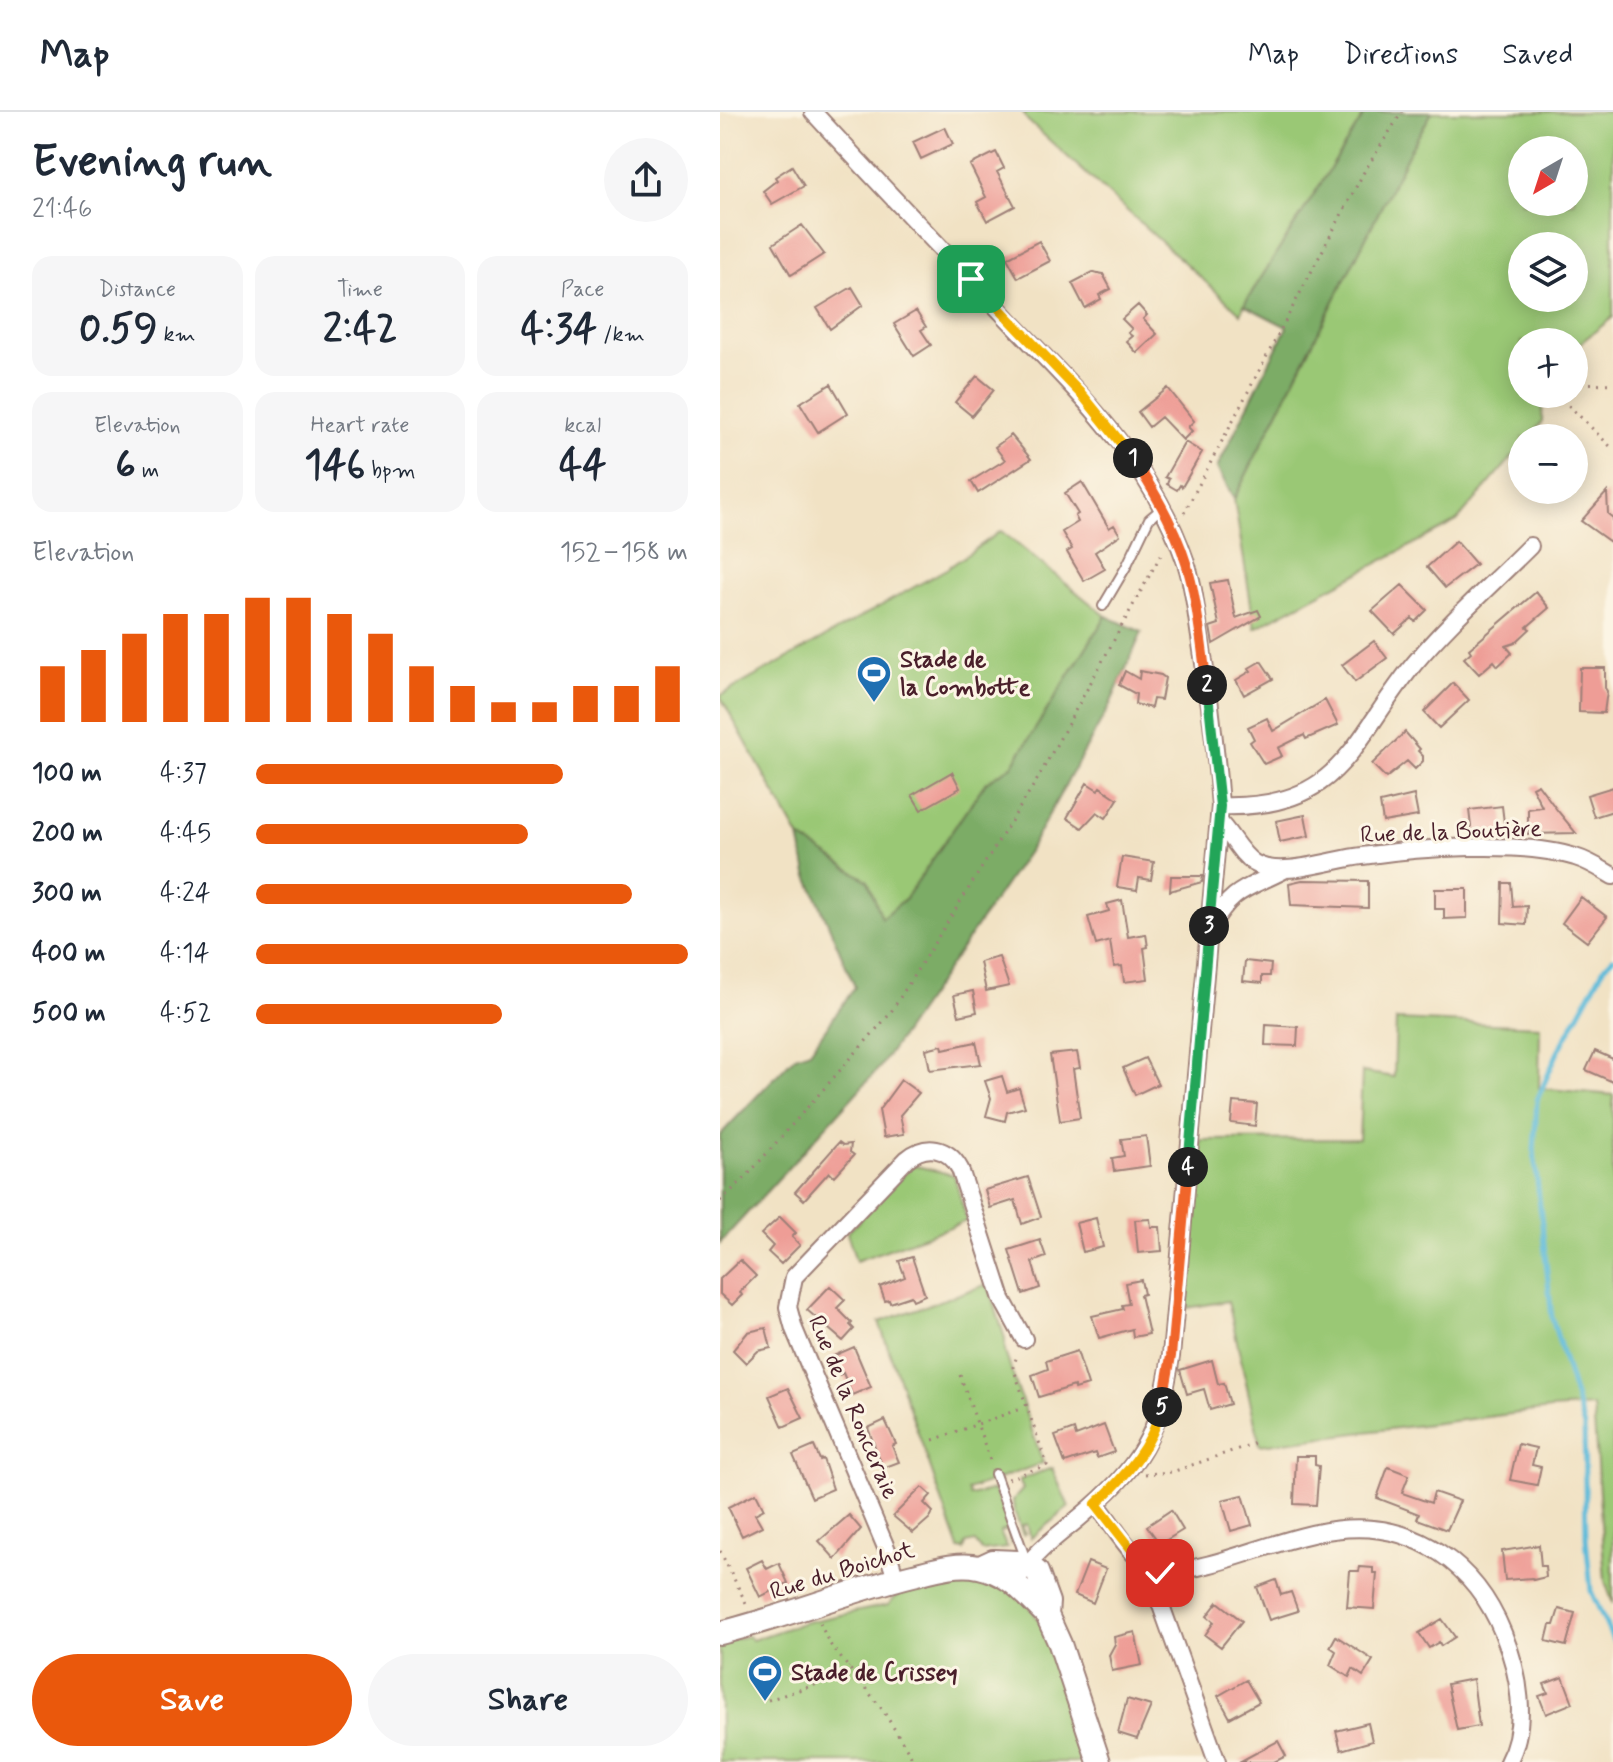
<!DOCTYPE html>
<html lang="en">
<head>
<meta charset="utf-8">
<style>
  :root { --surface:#fff; --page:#f6f6f7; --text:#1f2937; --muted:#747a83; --line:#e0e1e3; --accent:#ea580c }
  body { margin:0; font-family:Mynerve,sans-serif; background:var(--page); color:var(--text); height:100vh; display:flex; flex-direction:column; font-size:30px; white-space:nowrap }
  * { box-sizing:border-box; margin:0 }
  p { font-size:26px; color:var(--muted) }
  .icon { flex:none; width:44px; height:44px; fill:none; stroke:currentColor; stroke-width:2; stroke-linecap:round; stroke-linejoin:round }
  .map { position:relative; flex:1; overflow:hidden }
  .side { display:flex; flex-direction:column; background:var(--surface); width:720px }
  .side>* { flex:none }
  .needle { width:52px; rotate:219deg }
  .tools { position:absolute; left:788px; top:24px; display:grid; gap:16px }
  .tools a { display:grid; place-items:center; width:80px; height:80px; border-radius:50%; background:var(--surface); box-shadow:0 4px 20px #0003; font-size:40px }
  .pin { position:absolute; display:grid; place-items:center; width:68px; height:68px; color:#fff; margin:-34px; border-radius:16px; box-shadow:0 4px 12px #0006 }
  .km { position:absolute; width:40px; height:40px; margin:-20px; border-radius:50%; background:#222; color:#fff; font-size:22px; line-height:40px; text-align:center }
  .round { display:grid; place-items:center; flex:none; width:84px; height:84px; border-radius:42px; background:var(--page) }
  .summary { display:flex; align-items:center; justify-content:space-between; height:136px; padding:0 32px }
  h1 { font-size:44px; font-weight:700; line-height:60px }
  .metrics { display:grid; grid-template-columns:repeat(3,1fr); gap:12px; height:136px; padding:8px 32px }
  .metrics div { display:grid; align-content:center; border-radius:20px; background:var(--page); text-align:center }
  .metrics b { font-size:40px; font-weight:700 }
  .metrics small { font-size:22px; font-weight:400 }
  .metrics p { font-size:22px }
  .chart { height:224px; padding:16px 32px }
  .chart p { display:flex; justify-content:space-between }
  .chart svg { width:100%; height:144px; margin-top:8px; stroke:var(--accent); stroke-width:6 }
  .cta { display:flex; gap:16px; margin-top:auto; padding:16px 32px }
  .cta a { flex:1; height:92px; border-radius:48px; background:var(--accent); color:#fff; font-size:32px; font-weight:700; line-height:92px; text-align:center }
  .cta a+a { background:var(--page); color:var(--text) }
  ul { padding:0 32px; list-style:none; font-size:26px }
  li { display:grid; grid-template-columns:128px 96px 1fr; align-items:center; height:60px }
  li i { height:20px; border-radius:10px; background:var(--accent) }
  header { display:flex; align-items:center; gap:48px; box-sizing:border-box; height:112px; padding:0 40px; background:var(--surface); border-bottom:2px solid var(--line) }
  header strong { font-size:38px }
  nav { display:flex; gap:44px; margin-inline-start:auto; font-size:28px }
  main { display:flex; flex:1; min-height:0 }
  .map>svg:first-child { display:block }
  .green { fill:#9ac875; stroke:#727450; stroke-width:2; fill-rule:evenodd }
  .forest { fill:#7bac66; stroke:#626648; stroke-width:2 }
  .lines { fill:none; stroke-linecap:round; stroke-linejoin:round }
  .stream { stroke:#5bbad9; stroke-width:5 }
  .building { fill:#ee9d96 }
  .lane-casing { stroke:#9e8078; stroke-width:12 }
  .street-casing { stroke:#9e8078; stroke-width:20 }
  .secondary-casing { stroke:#9e8078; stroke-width:26 }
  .path { stroke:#9e8078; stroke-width:3; stroke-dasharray:2 6; stroke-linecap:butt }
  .lane { stroke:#fff; stroke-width:8 }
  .street { stroke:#fff; stroke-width:16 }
  .secondary { stroke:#fff; stroke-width:22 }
  .split-1-casing { stroke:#fff; stroke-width:16 }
  .split-2-casing { stroke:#fff; stroke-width:16 }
  .split-3-casing { stroke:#fff; stroke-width:16 }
  .split-4-casing { stroke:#fff; stroke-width:16 }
  .split-5-casing { stroke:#fff; stroke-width:16 }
  .split-6-casing { stroke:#fff; stroke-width:16 }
  .split-1 { stroke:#f5b400; stroke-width:10 }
  .split-2 { stroke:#f0652b; stroke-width:10 }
  .split-3 { stroke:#22a559; stroke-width:10 }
  .split-4 { stroke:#22a559; stroke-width:10 }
  .split-5 { stroke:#f0652b; stroke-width:10 }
  .split-6 { stroke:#f5b400; stroke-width:10 }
  .labels { text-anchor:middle; stroke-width:6; stroke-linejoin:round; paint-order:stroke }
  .poi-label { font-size:24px; font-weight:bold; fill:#4a1f2b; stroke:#fcf5e5; text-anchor:start }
  .street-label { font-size:24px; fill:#4a1f2b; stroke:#fcf5e5 }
</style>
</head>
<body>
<header>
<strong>Map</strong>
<nav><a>Map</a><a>Directions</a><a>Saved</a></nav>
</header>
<main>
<section class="side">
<div class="summary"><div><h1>Evening run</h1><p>21:46</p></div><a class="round"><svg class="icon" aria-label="share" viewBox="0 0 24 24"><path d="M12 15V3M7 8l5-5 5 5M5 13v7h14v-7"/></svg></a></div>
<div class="metrics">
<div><p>Distance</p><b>0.59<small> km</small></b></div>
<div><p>Time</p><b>2:42</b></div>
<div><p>Pace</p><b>4:34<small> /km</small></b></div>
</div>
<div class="metrics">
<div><p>Elevation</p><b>6<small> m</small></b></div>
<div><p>Heart rate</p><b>146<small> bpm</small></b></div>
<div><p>kcal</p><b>44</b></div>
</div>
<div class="chart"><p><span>Elevation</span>152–158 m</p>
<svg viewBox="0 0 160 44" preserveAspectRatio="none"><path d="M5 44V27M15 44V22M25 44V17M35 44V11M45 44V11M55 44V6M65 44V6M75 44V11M85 44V17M95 44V27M105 44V33M115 44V38M125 44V38M135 44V33M145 44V33M155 44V27"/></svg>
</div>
<ul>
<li><b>100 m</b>4:37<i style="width:71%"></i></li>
<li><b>200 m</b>4:45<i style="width:63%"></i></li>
<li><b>300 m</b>4:24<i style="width:87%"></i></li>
<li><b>400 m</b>4:14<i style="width:100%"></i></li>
<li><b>500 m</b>4:52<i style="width:57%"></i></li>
</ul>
<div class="cta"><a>Save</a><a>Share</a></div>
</section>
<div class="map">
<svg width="893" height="1650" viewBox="0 0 893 1650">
  <rect width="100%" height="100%" fill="#fcf5e5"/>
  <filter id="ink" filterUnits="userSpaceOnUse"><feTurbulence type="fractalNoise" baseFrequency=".0125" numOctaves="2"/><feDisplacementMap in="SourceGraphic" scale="16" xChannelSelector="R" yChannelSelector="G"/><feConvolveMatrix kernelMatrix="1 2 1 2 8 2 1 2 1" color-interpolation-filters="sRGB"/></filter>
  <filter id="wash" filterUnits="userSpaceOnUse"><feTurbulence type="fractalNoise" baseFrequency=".006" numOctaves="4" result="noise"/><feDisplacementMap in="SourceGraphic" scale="32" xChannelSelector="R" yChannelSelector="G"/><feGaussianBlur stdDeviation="1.8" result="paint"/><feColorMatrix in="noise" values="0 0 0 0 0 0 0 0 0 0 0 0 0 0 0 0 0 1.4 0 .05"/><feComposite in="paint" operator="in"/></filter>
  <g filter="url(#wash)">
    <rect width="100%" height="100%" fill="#f1e2c4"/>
    <path class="green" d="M303,0H646L524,193L521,202L307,8Z
      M712,0H893V205L854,236V230H802V282H823L822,310L809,326H802V334L737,409L535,516L514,387L689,40ZM802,38H854V90H802ZM802,134H854V186H802Z
      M281,419L386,504L292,654L266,670L186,786L162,807L147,769L79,725L0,584L228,456Z
      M676,908L820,914L819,976L893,983V1492L885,1469L873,1294L831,1297L540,1333L508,1189L467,1196L481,1028L639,1027L642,960L674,965Z
      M192,1053L234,1063L247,1109L136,1149L127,1121Z
      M268,1172L285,1227V1240L323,1351L248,1378L250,1384L274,1378L295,1427L292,1432L287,1418L280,1420L287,1436L262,1439L255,1430L246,1432L244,1438L239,1437L159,1210Z
      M332,1356L349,1395L311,1426L307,1412L302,1414L305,1421L303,1423L294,1399L293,1388L303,1377L299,1368Z
      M222,1463C246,1464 273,1463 293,1478C334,1507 353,1602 368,1650H0V1530L28,1524L32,1528L82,1511L168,1493L187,1473Z"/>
    <path class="forest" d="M646,0H712L689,40L514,387L497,356L567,215L524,193Z
      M386,504L422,520L388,597L309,738L160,955L0,1131V1023L75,944L90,939L135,875L87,762L79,725L148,769L162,806L186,786L266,670L292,654Z"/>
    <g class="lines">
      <path class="stream" d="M893,846L885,854L837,942L817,988L814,1039L832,1206L864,1315L866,1426L871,1479L893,1528"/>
    </g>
    <g id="blocks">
      <path class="building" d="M225,15L233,32L201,47L193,30Z
        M276,40L284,56L277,60L295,94L267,109L257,90L266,85L250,53Z
        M72,54L84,74L52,92L43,79L57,68L55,65Z
        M82,113L104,142L71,163L53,132Z
        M319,129L330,149L298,166L287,146Z
        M373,160L383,162L391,177L379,183L381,187L365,196L352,171Z
        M132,175L143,193L110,217L97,196Z
        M418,193L427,203L423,207L437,222L417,241L406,229L412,224L408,221L412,217L402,207Z
        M196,199L206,215L201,218L211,233L194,244L174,212Z
        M257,264L274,278L252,304L235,290Z
        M111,272L128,301L98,320L80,291Z
        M448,276L474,309L468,315L472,319L463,328L441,305L429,315L418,300Z
        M291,323L311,347L258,381L251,369L285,348L275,335Z
        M465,330L482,340L462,375L460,373L457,378L447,372L449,367L445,365Z
        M362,370L389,416L394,413L400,423L375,440L385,457L364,469L347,440L352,437L342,420L358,410L355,404L358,402L345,381Z
        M887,380L888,402L893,406V432L861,409Z
        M736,429L756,452L725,476L707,455Z
        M508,468L516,506L538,498L541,504L493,532L490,515L499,512L490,471Z
        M682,473L707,498L695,510L692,506L674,522L652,499Z
        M816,480L829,496L807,515L810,517L795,531L786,534L792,541L778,554L774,549L759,562L744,546L751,540L749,537Z
        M654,529L667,546L635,570L622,553Z
        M541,549L553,567L524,583L516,568L531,559L529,556Z
        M860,556H885V576L887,579L884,601L859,600Z
        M405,559L419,567L420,559L441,563L445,566L441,588L433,587L431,596L415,592L416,582L399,573Z
        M733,571L749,588L719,616L704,600Z
        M605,588L618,613L586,627L584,623L558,636L562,644L544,652L530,630L534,627L528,615L547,606L553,619Z
        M685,620L700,637L698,639L703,644V649L695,657L687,649L666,666L652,652Z
        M232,660L240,676L201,698L192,683Z
        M367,671L378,678L380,675L398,687L386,706L377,700L362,716L347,706Z
        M818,672L837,698L856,721L808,722V697L822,695L812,675Z
        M893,675V699L874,705L867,683Z
        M694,683L698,704L663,710L660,691Z
        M782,694L785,719L752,723L749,698Z
        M585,703L589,724L560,730L556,709Z
        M402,745L434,750L431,768L419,766L417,778L397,775Z
        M451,764H483L482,770L450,779Z
        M582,768L648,769V796L571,793L569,771Z
        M783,771H791L793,795L807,794L806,813L782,811Z
        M715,777H747V806L724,807V797H715Z
        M861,785L887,805L867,830L842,811Z
        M402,788L408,825L426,822L428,835L424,836L428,867L404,870L402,854L394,855L390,829L376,833L368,805L389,799L387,792Z
        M279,845L289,874L266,879L260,850Z
        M525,849L551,852L550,864H542V871L523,869Z
        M253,879L257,900L239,904L234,883Z
        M546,913L578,915L577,934L545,933Z
        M256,930L261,952L210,958L206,937L222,933L223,937Z
        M875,939L893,947V970L866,958Z
        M357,940L360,956L353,957L360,1006L340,1009L330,943Z
        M425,946L438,972L415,983L403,956Z
        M282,964L287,980L299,976L305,995L287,1000L285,1009L266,1004L271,986L265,969Z
        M181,968L199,981L180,1003L184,1022L164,1025L159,998Z
        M513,990L537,992L535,1014L511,1011Z
        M426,1024L430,1054L394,1059L392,1046L404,1044L401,1027Z
        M119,1030L123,1033L131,1032L130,1040L134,1043L114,1065L109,1060L84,1088L75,1080Z
        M308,1065L321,1105L302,1112L295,1088L270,1096L265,1078Z
        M60,1105L76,1121L72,1125L80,1133L61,1152L48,1140L53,1134L41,1122Z
        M376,1106L383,1135L363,1140L356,1111Z
        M430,1107L431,1115H440L442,1139L418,1141L415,1108Z
        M320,1128L326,1145L312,1150L320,1176L303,1182L289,1138Z
        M192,1145L205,1183L193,1188L191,1184L170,1191L169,1188L165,1189L160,1175L185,1165L179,1149Z
        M20,1148L36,1164L20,1180L22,1183L12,1193L0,1182V1167Z
        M421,1168L424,1182L420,1183L429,1222L413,1225L412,1217L379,1226L372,1204L403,1197L402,1193L409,1192L405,1171Z
        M110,1174L125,1188L117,1196L132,1211L130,1213L134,1217L123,1229L87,1198Z
        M46,1216L51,1236L38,1239L26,1251L13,1238L28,1220Z
        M134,1235L151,1275L132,1283L123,1261L119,1263L111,1245Z
        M357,1239L368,1273L355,1277L354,1274L319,1285L312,1263L328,1257L326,1249Z
        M492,1248L498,1272L504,1271L510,1292L490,1298L484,1277L467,1282L460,1258Z
        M68,1276L83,1306L63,1315L49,1284Z
        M165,1308L176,1332L172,1334L179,1350L163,1356L148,1316Z
        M384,1313L394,1340L377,1346L375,1341L345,1351L335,1324L354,1317L356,1324Z
        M798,1332L816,1336L812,1353L821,1355L817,1373L790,1368Z
        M94,1334L100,1348L103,1347L113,1377L92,1386L73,1343Z
        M576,1344H595V1353L599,1354L596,1393L574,1392Z
        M668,1355L689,1363L682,1381L711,1391L714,1380L740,1389L727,1418L697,1407L699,1402L657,1386Z
        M202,1375L211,1383L204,1391L213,1400L210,1406L193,1421L173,1404Z
        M36,1381L44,1397L35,1402L42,1414L22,1424L8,1395Z
        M523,1383L532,1413L511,1419L502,1388Z
        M451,1398L463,1418L440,1432L427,1414Z
        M129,1403L141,1417L115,1447L99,1429Z
        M819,1433L821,1454H825L826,1465L813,1468L812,1466L785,1468L782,1439Z
        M42,1448L47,1457L59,1451L68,1471L40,1485L26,1456Z
        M368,1450L386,1457L373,1491L355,1483Z
        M640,1455L653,1456V1461H657L654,1497L627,1495L630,1459H639Z
        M556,1468L561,1483L571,1480L578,1499L549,1508L537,1475Z
        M498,1490L522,1509L501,1535L485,1523L494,1510L487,1504Z
        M839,1497L855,1501L846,1534L826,1529L830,1513H834Z
        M722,1507L735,1525L721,1534L719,1530L709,1536L699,1521Z
        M415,1520L422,1553L392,1559L389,1543L395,1532L394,1525Z
        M616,1524L653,1548L643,1564L633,1557L629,1565L610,1553L616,1539L610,1535Z
        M843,1565L853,1591L826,1602L819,1584L828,1581L824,1572Z
        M753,1567L759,1614L737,1618L727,1572Z
        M526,1568L539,1590L510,1606L498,1584Z
        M407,1587L431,1594L417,1627L398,1621Z
        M648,1611L652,1629L621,1638L616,1619Z
        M558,1629L566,1644L554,1650H519Z"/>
    </g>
  </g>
  <g filter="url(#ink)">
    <use href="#blocks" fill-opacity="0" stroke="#9e8078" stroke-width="2"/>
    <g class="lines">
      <g class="lane-casing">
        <path id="lane" d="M383,494L406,455L429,407L442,396
          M275,1362L306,1448"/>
      </g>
      <g class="street-casing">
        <path id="street" d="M93,0C157,70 223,138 288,207C358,280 431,349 465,448C474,473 476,500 480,525C489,581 496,637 500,694L451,1244C439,1324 421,1354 359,1406C339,1423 314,1440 301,1462
          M500,694C622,698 630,631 694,552C729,510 771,473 810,434
          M499,710C511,722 520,742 534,751C560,767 613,747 642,744C698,736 803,728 855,745C869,749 881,757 893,764
          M490,816C512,776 527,777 564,758
          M376,1392C395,1414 412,1450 440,1461
          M440,1461C537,1454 625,1378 720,1441C750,1461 770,1489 783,1521C799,1560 809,1611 788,1650
          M440,1461L438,1485L497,1650
          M176,1467L167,1438L74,1217L68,1195L74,1165L187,1047C206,1031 228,1035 240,1057L282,1187L304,1227"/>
      </g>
      <g class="secondary-casing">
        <path id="secondary" d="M260,1455L273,1449L298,1450L312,1456L317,1460L328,1490L327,1503L340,1532L379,1650
          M0,1521C65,1505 128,1479 193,1463C213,1458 238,1450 259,1455C292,1462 305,1483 327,1503"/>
      </g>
      <path class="path" d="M854,271L893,272
        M837,282L893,337
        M464,401L644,60L682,0
        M0,1089L25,1066L169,903L317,668L443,439
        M240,1263L271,1351
        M213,1328L300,1297
        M425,1362L452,1360L538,1330
        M288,1367L327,1353L293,1255L298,1241
        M0,1439L27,1493
        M100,1511L109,1531L162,1597L195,1650
        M48,1588L116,1566L129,1555"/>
      <use href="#lane" class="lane"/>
      <use href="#street" class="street"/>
      <use href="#secondary" class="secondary"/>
    </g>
  </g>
  <g class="lines" filter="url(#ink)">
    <g class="split-1-casing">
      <path id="split-1" d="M251,167L364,285L413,346"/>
    </g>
    <g class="split-2-casing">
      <path id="split-2" d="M413,346C437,384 461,425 471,469C479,503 482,539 487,573"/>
    </g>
    <g class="split-3-casing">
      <path id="split-3" d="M487,573L500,694L489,814"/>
    </g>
    <g class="split-4-casing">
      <path id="split-4" d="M468,1055L489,814"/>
    </g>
    <g class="split-5-casing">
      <path id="split-5" d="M442,1295L451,1244L468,1055"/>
    </g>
    <g class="split-6-casing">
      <path id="split-6" d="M440,1461L416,1443L376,1392C406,1364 431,1335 442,1295"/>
    </g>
    <use href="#split-1" class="split-1"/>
    <use href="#split-2" class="split-2"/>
    <use href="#split-3" class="split-3"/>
    <use href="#split-4" class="split-4"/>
    <use href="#split-5" class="split-5"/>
    <use href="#split-6" class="split-6"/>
  </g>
  <defs>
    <g id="stadium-pin" transform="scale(1.8)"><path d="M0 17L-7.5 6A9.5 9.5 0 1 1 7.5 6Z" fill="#1f6fb2" stroke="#fcf5e5"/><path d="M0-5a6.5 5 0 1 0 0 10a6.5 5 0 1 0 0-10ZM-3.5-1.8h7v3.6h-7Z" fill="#fff"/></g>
  </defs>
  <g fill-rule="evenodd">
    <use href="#stadium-pin" x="154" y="561"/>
    <use href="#stadium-pin" x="45" y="1560"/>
  </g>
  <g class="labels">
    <g class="poi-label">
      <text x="180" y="555">Stade de<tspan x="180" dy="28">la Combotte</tspan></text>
      <text x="71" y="1568">Stade de Crissey</text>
    </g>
    <g class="street-label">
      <text transform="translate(731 719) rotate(-2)" y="8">Rue de la Boutière</text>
      <text transform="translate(134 1295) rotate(67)" y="8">Rue de la Ronceraie</text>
      <text transform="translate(122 1458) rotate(-17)" y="8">Rue du Boichot</text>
    </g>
  </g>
</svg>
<div class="tools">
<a><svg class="needle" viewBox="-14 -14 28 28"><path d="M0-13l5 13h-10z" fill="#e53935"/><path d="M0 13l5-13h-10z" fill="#747a83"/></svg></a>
<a><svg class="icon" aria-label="layers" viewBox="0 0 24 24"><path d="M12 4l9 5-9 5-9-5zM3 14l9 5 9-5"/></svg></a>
<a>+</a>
<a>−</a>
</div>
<div class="pin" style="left:251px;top:167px;background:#1e9e55"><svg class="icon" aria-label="arrive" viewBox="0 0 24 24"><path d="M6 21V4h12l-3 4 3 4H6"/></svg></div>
<div class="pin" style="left:440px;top:1461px;background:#d93025"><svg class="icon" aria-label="check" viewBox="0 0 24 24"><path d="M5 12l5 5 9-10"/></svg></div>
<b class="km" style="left:413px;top:346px">1</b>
<b class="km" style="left:487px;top:573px">2</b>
<b class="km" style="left:489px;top:814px">3</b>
<b class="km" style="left:468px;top:1055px">4</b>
<b class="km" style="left:442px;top:1295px">5</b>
</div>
</main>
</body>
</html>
